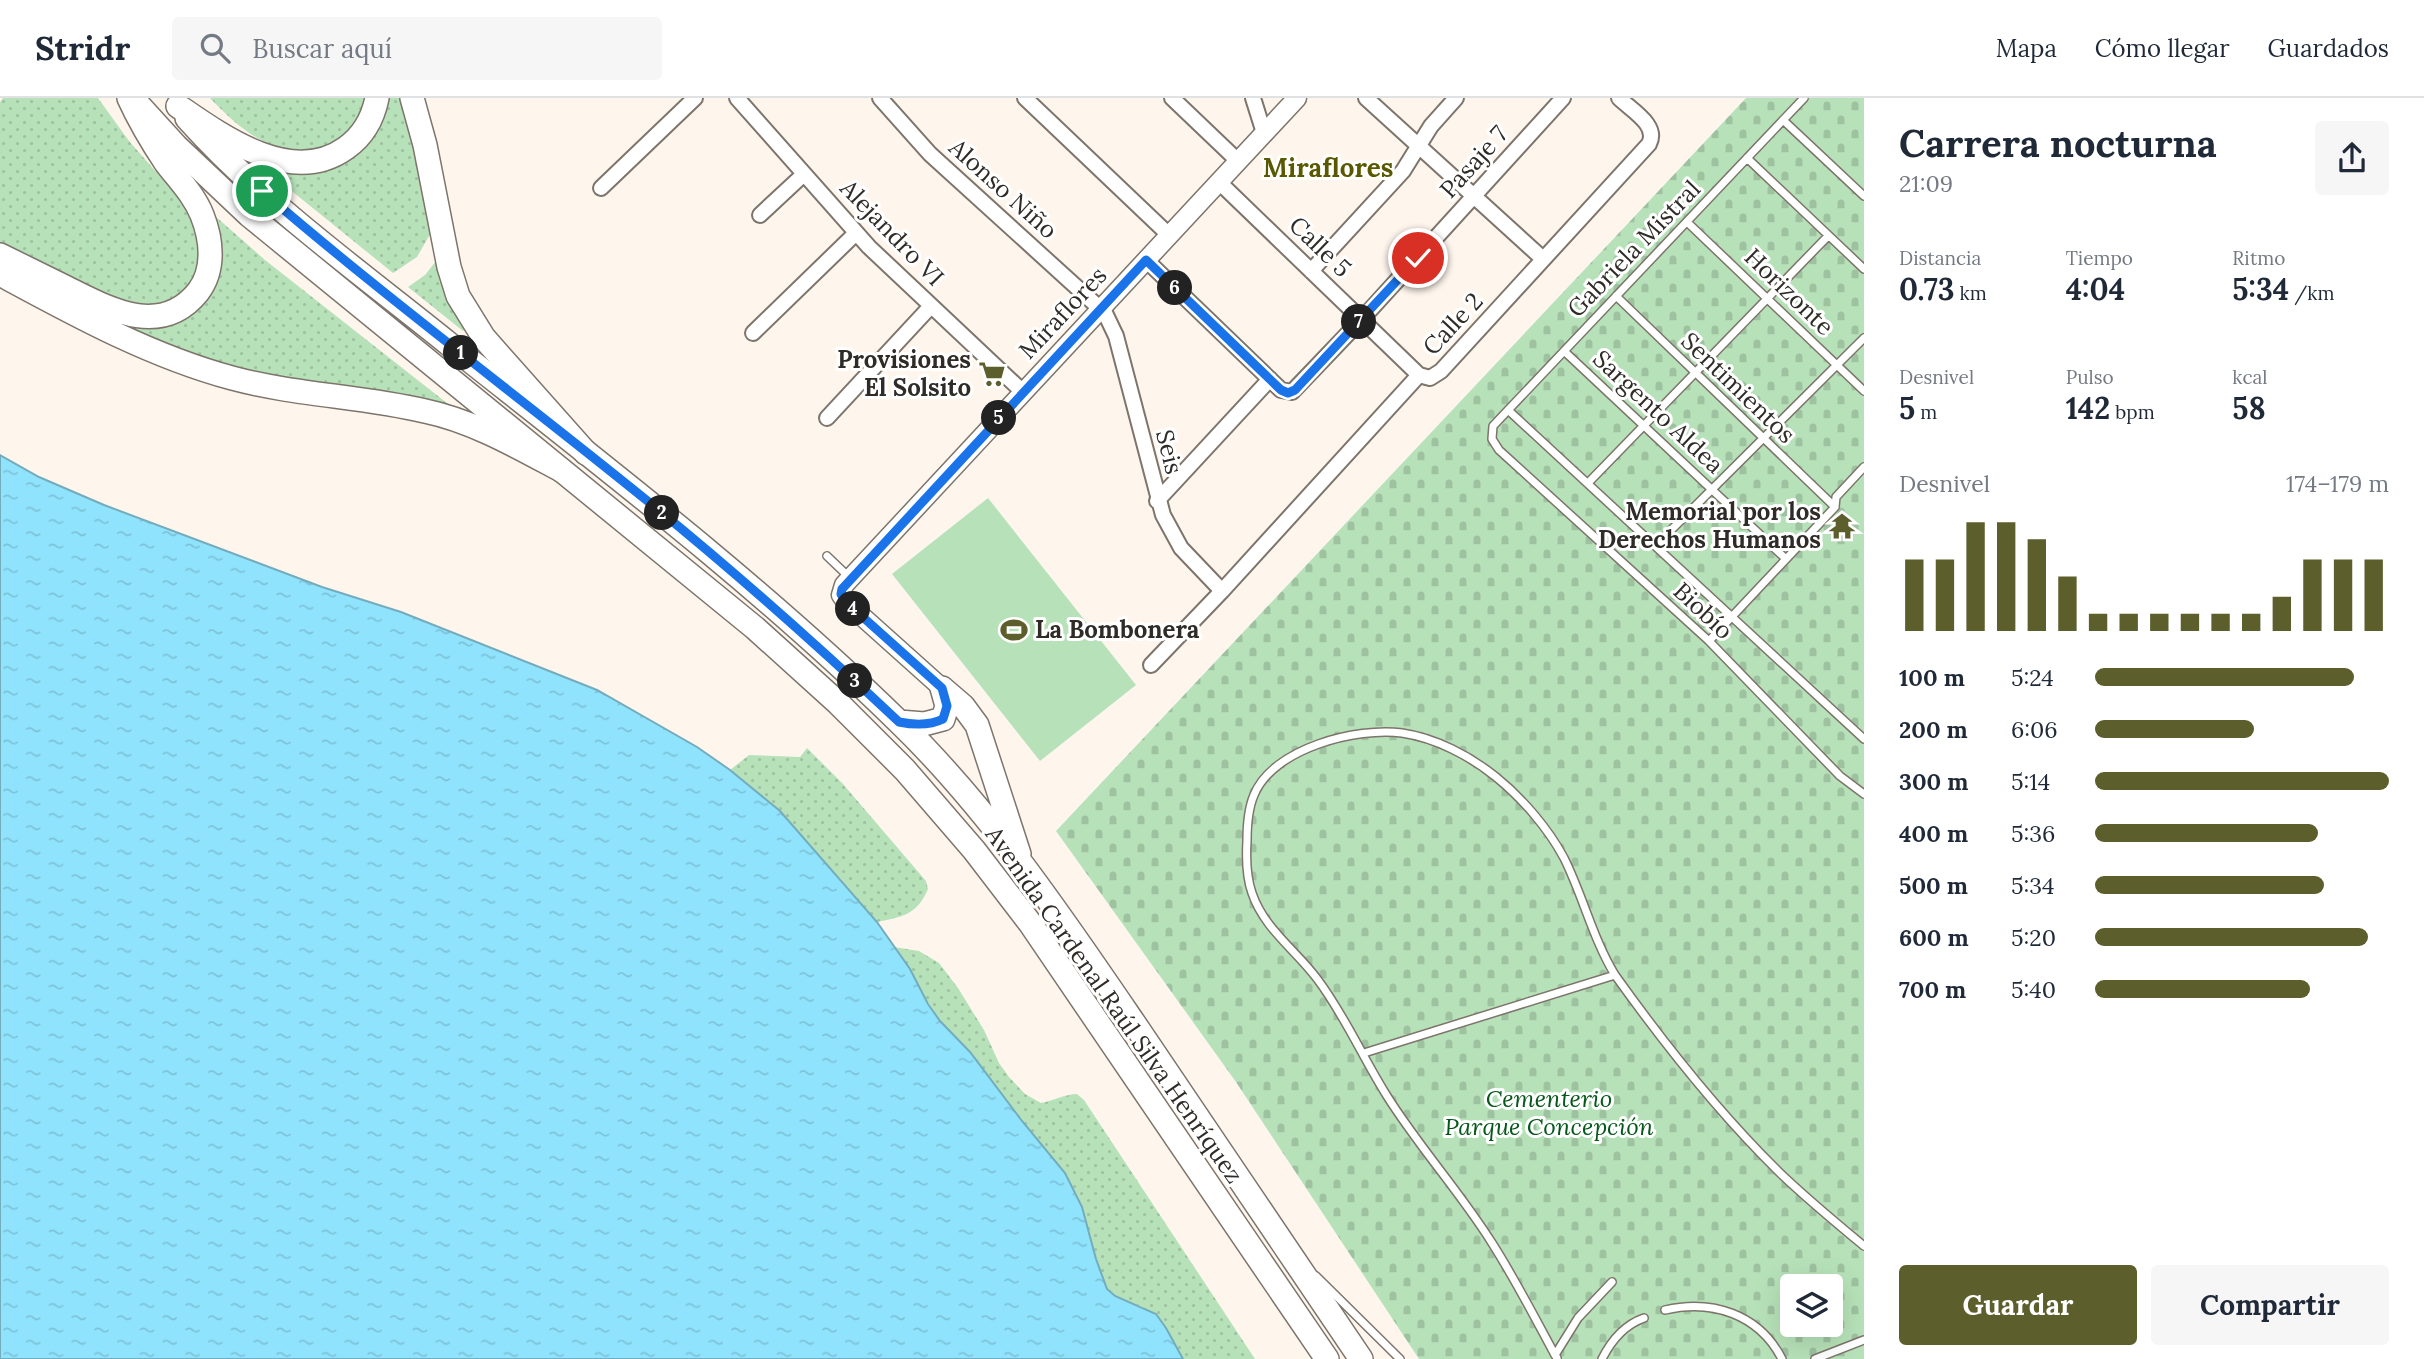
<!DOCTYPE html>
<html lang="es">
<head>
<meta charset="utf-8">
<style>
  :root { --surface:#fff; --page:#f6f6f7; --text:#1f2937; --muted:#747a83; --line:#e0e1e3; --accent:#5c5e2b }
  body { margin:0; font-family:Lora,serif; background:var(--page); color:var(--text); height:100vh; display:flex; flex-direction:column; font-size:26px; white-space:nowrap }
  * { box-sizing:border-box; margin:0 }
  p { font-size:23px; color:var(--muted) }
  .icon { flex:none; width:38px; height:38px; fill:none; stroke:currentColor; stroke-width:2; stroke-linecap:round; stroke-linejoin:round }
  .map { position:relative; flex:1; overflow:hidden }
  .sheet { display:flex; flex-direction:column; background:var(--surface); width:560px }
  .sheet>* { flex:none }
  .controls { position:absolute; left:1780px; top:1176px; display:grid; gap:14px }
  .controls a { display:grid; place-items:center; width:63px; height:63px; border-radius:7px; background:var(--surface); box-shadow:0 7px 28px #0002; font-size:35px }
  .pin { position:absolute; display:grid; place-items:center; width:60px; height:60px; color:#fff; margin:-30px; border:4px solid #fff; border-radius:50%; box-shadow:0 2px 7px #0007 }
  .km { position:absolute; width:35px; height:35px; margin:-18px; border-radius:50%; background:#222; color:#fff; font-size:19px; line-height:35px; text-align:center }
  .round { display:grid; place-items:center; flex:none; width:74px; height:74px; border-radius:7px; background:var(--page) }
  .head { display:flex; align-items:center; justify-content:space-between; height:119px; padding:0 35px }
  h1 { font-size:38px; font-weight:800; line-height:52px }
  .stats { display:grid; grid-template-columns:repeat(3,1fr); gap:10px; height:119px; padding:7px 35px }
  .stats div { display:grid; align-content:center }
  .stats b { font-size:30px; font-weight:800 }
  .stats small { font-size:19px; font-weight:400 }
  .stats p { font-size:19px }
  .chart { height:196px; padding:14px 35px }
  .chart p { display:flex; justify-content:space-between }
  .chart svg { width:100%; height:126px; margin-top:7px; stroke:var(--accent); stroke-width:6 }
  .primary-button { display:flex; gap:14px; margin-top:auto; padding:14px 35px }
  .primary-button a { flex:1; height:80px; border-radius:7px; background:var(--accent); color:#fff; font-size:28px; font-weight:800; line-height:80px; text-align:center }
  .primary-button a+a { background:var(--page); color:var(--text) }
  ul { padding:0 35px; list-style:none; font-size:23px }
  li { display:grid; grid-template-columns:112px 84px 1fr; align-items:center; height:52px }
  li i { height:18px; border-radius:9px; background:var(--accent) }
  header { display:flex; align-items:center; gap:42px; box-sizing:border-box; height:98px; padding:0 35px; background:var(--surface); border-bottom:2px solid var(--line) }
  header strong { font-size:33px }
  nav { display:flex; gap:38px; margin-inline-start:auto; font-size:24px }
  .search { width:490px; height:63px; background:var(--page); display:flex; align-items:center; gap:18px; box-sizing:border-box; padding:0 24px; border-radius:7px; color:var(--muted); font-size:26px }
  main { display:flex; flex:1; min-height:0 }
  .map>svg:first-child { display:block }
  .grass { fill:url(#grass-dots) }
  .cemetery { fill:url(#cemetery-stones); fill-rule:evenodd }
  .garden { fill:#b7e2b9 }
  .water { fill:url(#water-ripples); stroke:#73acbd; stroke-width:2 }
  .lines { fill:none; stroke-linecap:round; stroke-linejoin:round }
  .service-casing { stroke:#7d756b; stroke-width:10 }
  .minor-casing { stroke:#7d756b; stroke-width:18 }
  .tertiary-casing { stroke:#7d756b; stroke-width:21 }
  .primary-casing { stroke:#7d756b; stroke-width:26 }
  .trunk-casing { stroke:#7d756b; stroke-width:26 }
  .service { stroke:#fff; stroke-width:7 }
  .minor { stroke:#fff; stroke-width:14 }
  .tertiary { stroke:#fff; stroke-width:18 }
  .primary { stroke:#fff; stroke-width:23 }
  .trunk { stroke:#fff; stroke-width:23 }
  .route-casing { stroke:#fff; stroke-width:14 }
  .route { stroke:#1a73e8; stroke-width:9 }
  .labels { text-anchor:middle; stroke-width:6; stroke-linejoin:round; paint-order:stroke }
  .street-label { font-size:24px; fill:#2f2b27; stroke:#fff }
  .poi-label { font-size:24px; font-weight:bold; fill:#2f2b27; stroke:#fff; text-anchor:end }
  .park-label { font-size:24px; font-style:italic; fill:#06571a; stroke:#fff }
  .neighbourhood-label { font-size:26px; font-weight:bold; fill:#595a00; stroke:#fff }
</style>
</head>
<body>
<header>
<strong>Stridr</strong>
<div class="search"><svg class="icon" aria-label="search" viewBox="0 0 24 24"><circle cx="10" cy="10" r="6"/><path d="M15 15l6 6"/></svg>Buscar aquí</div>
<nav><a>Mapa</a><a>Cómo llegar</a><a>Guardados</a></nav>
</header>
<main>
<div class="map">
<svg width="1864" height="1261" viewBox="0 0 1864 1261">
  <defs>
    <pattern id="grass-dots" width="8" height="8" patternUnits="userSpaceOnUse" patternTransform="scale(1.75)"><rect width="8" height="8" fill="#b7e2b9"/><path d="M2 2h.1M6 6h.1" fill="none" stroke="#9ec29f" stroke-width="1.8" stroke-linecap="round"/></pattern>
    <pattern id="cemetery-stones" width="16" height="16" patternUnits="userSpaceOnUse" patternTransform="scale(1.75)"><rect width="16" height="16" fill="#b7e2b9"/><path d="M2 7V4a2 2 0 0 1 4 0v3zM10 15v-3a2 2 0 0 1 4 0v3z" fill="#9ec29f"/></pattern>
    <pattern id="water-ripples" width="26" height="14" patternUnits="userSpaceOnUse" patternTransform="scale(1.75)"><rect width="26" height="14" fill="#90e3fd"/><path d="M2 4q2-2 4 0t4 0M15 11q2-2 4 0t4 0" fill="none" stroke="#7cc3d9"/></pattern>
  </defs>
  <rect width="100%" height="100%" fill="#fef6ed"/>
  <path class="grass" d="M3,0H98L129,43L194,117L203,148L197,182C169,205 157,212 120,203L0,144V4Z
    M210,0H367C366,11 359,19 352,28C333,56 294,59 265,44C244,34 226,17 210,0Z
    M388,0H402L409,23L432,133L417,159L393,175L267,73L274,68C289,70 307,74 323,72C358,66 382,34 388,0Z
    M207,111L265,162L457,313L413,298L320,288L227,267L132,234L84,206L112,220L195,207Z
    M436,163L442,187L465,231L463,233L408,189L425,177Z
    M807,650L843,686L926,783L928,791C917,817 902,819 877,824L780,713L730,672L749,657L800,659Z
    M894,849L919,853L939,865L958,890L984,932L999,965L1009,979L1025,996L1041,1005C1053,1003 1065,996 1077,996L1084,1002L1255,1261H1183L1166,1230L1143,1209L1115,1198L1107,1191L1096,1161L1082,1109L1065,1075L1022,1023L970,954L940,923Z"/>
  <path class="cemetery" d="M1746,0H1864V1261H1419L1236,984L1056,733ZM1792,1188H1830V1227H1792Z"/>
  <path class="garden" d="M988,400L1136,587L1040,663L892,476Z"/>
  <path class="water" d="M0,357L39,379L104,407L322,489L401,514L597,592L697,649L730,672L780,713L877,824L910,871L928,906L940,923L970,954L1022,1023L1065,1075L1082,1109L1096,1161L1107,1191L1115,1198L1156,1216L1166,1230L1183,1261H0Z"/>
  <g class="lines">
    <g class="service-casing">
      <path id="service" d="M1804,0L1493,328L1492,341L1499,352L1709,543L1840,678L1864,696
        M1783,22L1864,98
        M1747,60L1864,171
        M1687,124L1864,293
        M1616,198L1835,409
        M1564,253L1786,461
        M1508,312L1864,641
        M1588,385L1828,138
        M1656,447L1864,240
        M827,458L849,479
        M1709,543L1835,409L1836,399L1864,369
        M1364,955L1615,877C1665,947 1718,1014 1779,1074C1806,1100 1835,1124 1864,1148
        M1316,1178L1400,1261
        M1665,1212C1712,1201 1759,1216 1782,1261
        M1555,1257C1535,1220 1515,1181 1492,1145C1460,1094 1419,1049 1387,998C1363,960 1345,918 1318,882C1297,853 1264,831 1252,795C1246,778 1246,760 1247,743C1247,727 1248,711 1254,697C1273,650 1357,629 1402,635C1436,640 1470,658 1496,679C1522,700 1548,730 1564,760C1583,798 1593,841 1615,877
        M1557,1260L1555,1257L1578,1220L1612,1184
        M1602,1261C1611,1243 1624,1227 1644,1220
        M1815,1261L1864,1242"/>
    </g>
    <g class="minor-casing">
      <path id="minor" d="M737,0L869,149L1023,294
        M880,0L930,56L1105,215L1116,238L1163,417L1181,450L1222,493
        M1025,0L1169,137
        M1172,0L1238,63
        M1253,0L1264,35
        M1366,0L1543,161
        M1219,84L1419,277L1430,280L1441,273L1649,46C1659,27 1631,12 1619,0
        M601,90L695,0
        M760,117L804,76
        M1146,162L1281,292L1292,294L1361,222L1563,0
        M1311,173L1403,73L1431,28L1456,0
        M753,235L856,135
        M827,320L931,208
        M1157,403L1270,281
        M1151,567L1222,493L1419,277"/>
    </g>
    <g class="tertiary-casing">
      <path id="tertiary" d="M942,590L846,504L841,497L844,487L1297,0"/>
    </g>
    <g class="primary-casing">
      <path id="primary" d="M135,3L176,48L249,117L755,530L838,605L905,672L974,752L1030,825L1327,1261
        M187,20C264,106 360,174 449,246C603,368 759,487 899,624C990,712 1067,827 1138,931C1212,1041 1287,1151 1361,1261
        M942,590L963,608L977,627L1019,756
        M899,624L924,626L943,621L947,608L942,590"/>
    </g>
    <g class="trunk-casing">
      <path id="trunk" d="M412,0L425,47L449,169L458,198L484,240L586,355
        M178,8C223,39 292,89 346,50C363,38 373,20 377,0
        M0,157C22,168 45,179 67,190C109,211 161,240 198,194C215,172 212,142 202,117C194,97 179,82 166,65C152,44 139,22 129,0
        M0,176C74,216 150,258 232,280C295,297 361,298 425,313C473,323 518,349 561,372"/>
    </g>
    <use href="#service" class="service"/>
    <use href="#minor" class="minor"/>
    <use href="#tertiary" class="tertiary"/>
    <use href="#primary" class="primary"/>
    <use href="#trunk" class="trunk"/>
  </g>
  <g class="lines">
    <g class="route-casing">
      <path id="route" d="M262,93C386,200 518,298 645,401C733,472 817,547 899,624C914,627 929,628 943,621L947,608L942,590L846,504L841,496L842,491L1146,162L1281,292L1288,295L1295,292L1418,160"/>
    </g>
    <use href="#route" class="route"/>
  </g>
  <defs>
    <g id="supermarket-bare" transform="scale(2.1)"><path d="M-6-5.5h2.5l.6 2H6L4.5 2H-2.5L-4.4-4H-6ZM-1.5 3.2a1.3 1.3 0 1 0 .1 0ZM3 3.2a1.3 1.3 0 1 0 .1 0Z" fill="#5c5e2b" stroke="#fff" stroke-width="2.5" paint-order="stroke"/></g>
    <g id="temple-bare" transform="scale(2.1)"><path d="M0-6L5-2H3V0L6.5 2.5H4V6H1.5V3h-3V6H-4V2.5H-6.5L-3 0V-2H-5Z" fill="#5c5e2b" stroke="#fff" stroke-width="2.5" paint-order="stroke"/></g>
    <g id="stadium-bare" transform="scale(2.1)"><path d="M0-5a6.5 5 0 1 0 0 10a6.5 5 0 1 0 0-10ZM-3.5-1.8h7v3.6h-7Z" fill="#5c5e2b" stroke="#fff" stroke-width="2.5" paint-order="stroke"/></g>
  </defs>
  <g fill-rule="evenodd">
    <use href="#supermarket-bare" x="992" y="276"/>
    <use href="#temple-bare" x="1842" y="428"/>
    <use href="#stadium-bare" x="1014" y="532"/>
  </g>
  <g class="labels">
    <g class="street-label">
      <text transform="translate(1474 64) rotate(-48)" y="8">Pasaje 7</text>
      <text transform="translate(1003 91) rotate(42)" y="8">Alonso Niño</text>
      <text transform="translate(892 135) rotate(46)" y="8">Alejandro VI</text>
      <text transform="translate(1320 149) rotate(44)" y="8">Calle 5</text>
      <text transform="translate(1634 151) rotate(-46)" y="8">Gabriela Mistral</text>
      <text transform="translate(1789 194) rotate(44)" y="8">Horizonte</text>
      <text transform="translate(1063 215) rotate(-47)" y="8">Miraflores</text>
      <text transform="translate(1453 226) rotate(-47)" y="8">Calle 2</text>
      <text transform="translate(1738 290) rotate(44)" y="8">Sentimientos</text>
      <text transform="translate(1658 314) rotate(43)" y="8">Sargento Aldea</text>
      <text transform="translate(1169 354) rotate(76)" y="8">Seis</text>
      <text transform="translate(1703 513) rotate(43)" y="8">Biobío</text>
      <text transform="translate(1114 907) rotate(55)" y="8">Avenida Cardenal Raúl Silva Henríquez</text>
    </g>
    <g class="poi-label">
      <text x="971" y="270">Provisiones<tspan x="971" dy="28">El Solsito</tspan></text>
      <text x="1821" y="422">Memorial por los<tspan x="1821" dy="28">Derechos Humanos</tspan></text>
      <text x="1035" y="540" text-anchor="start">La Bombonera</text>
    </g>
    <g class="park-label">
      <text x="1549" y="1009">Cementerio<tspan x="1549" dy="28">Parque Concepción</tspan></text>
    </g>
    <g class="neighbourhood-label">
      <text x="1328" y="79">Miraflores</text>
    </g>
  </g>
</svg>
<div class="controls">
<a><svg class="icon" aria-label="layers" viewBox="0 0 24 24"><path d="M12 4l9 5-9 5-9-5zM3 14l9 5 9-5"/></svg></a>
</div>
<div class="pin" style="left:262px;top:93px;background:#1e9e55"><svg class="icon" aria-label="arrive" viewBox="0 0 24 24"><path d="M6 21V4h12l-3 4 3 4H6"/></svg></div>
<div class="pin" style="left:1418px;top:160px;background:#d93025"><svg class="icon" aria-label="check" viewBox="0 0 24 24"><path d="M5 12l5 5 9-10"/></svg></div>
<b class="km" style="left:461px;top:255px">1</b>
<b class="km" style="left:662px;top:415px">2</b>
<b class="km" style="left:855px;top:583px">3</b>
<b class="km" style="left:853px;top:511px">4</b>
<b class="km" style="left:999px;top:320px">5</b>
<b class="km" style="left:1175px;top:190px">6</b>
<b class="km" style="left:1359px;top:224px">7</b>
</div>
<section class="sheet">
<div class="head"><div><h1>Carrera nocturna</h1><p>21:09</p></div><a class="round"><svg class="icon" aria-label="share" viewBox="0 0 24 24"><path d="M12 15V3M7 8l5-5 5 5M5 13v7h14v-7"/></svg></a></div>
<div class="stats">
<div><p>Distancia</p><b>0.73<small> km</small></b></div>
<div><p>Tiempo</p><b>4:04</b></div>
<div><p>Ritmo</p><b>5:34<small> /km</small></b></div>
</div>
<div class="stats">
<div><p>Desnivel</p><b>5<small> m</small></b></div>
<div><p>Pulso</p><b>142<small> bpm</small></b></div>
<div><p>kcal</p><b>58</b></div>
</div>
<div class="chart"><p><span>Desnivel</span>174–179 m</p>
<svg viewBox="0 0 160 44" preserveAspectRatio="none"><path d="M5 44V19M15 44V19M25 44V6M35 44V6M45 44V12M55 44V25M65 44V38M75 44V38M85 44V38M95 44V38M105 44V38M115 44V38M125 44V32M135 44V19M145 44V19M155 44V19"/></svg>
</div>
<ul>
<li><b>100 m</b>5:24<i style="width:88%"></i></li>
<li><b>200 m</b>6:06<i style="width:54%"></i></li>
<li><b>300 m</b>5:14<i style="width:100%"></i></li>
<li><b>400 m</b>5:36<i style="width:76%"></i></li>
<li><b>500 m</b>5:34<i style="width:78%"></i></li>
<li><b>600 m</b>5:20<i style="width:93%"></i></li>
<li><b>700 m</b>5:40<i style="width:73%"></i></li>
</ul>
<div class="primary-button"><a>Guardar</a><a>Compartir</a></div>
</section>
</main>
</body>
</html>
